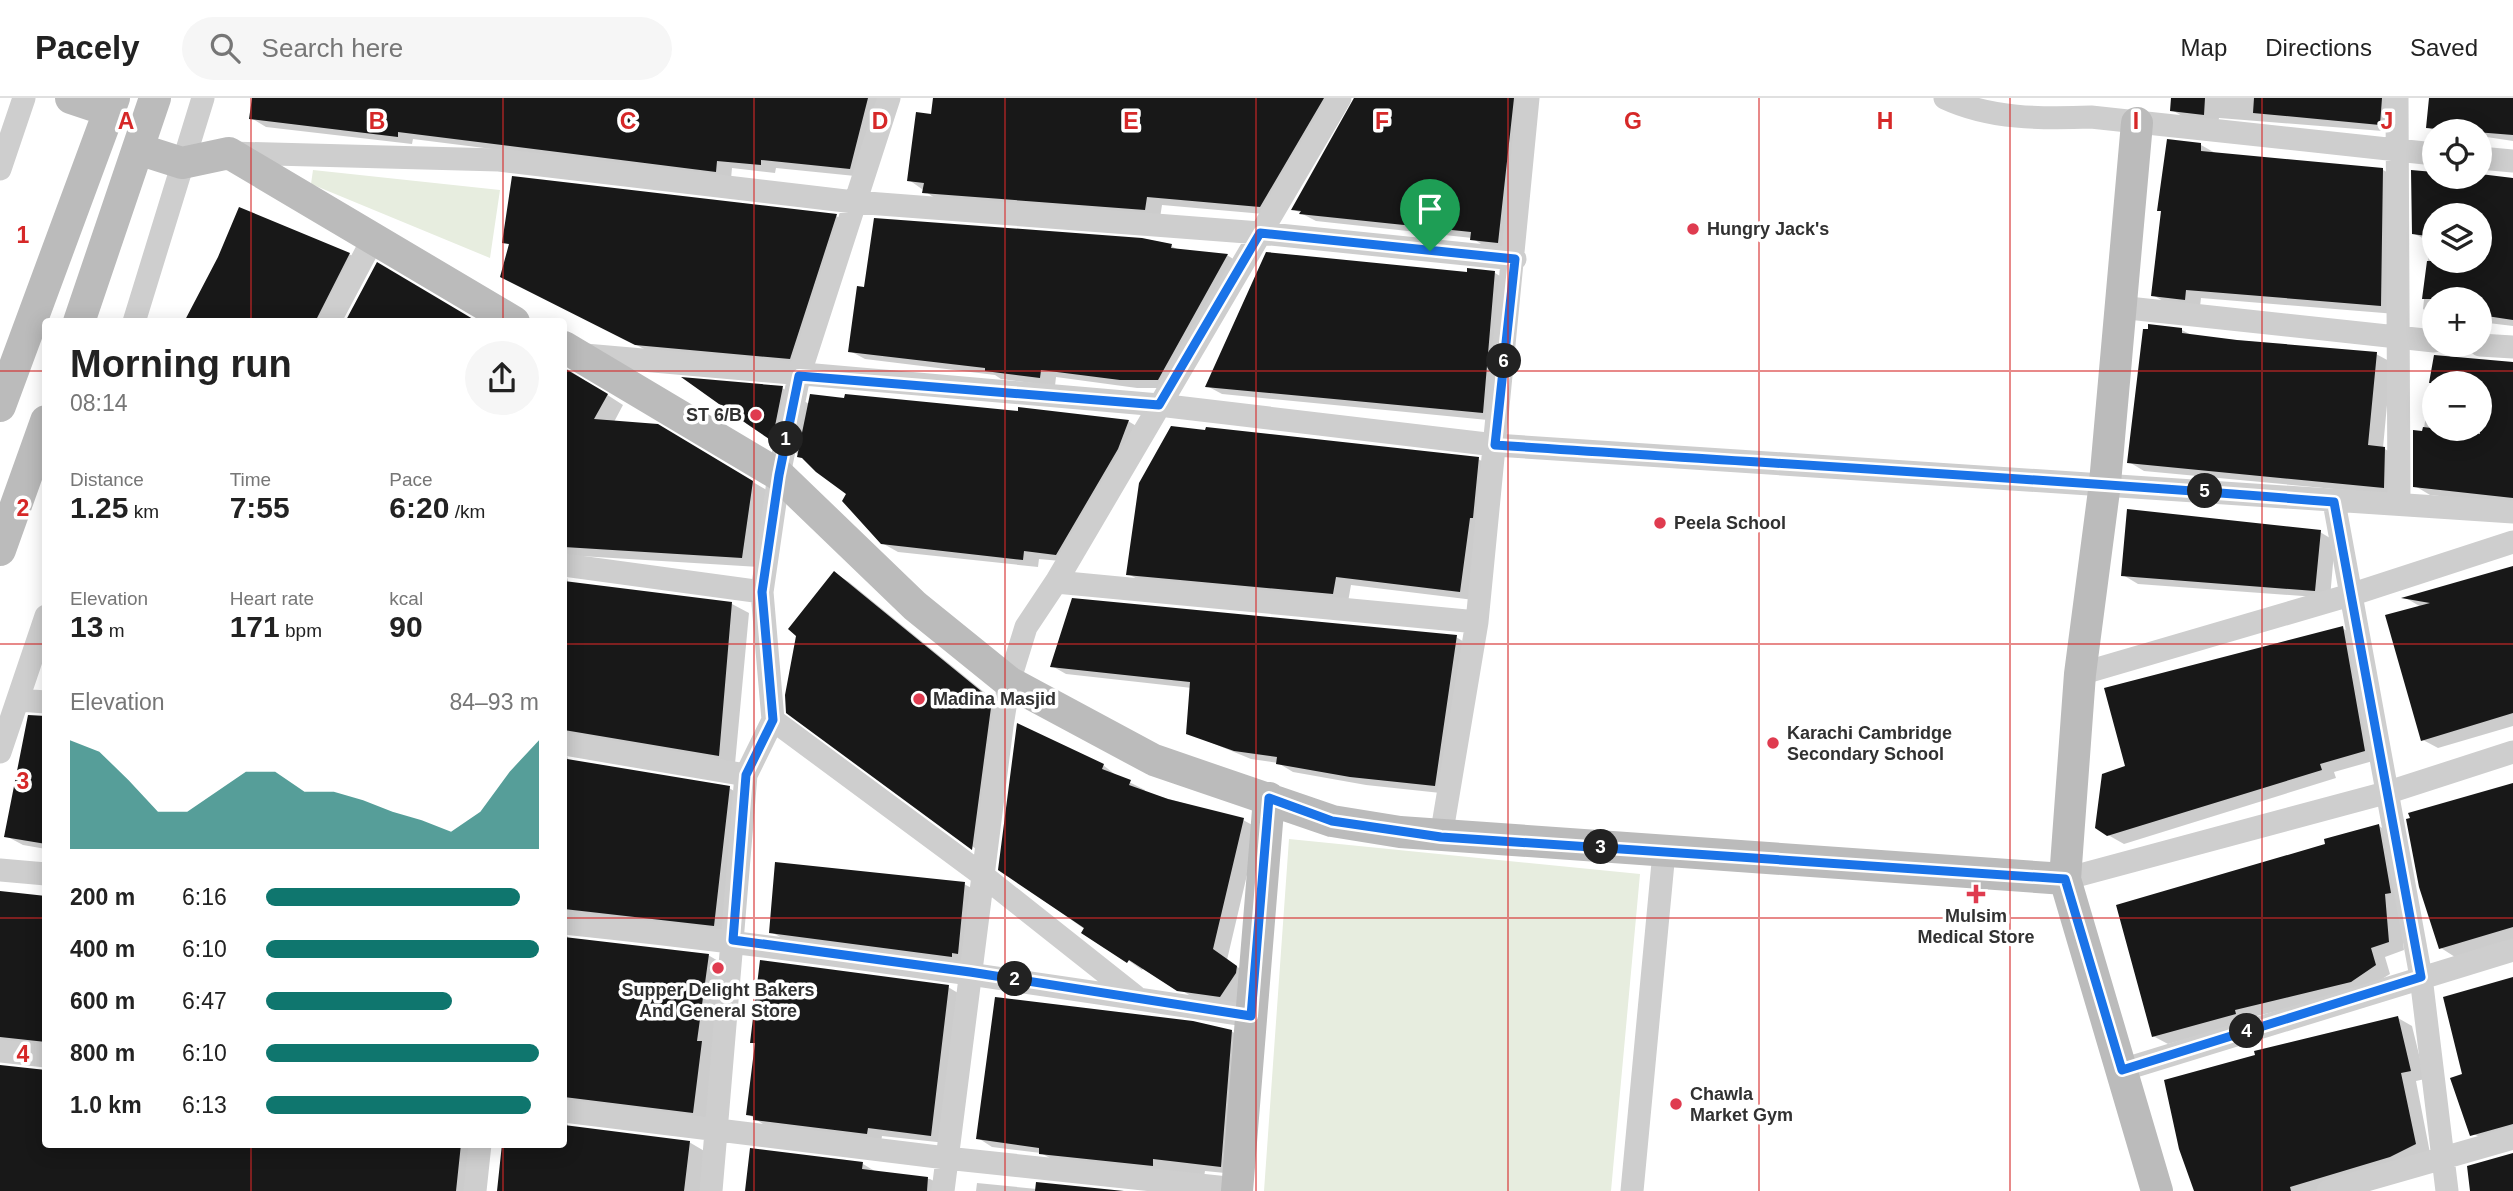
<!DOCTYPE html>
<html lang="en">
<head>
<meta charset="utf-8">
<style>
  :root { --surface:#fff; --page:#f6f6f6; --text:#222; --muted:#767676; --line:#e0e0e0; --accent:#0f766e }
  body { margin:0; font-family:Arial,sans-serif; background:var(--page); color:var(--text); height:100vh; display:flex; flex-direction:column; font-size:26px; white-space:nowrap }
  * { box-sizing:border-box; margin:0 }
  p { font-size:23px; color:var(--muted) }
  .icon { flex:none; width:38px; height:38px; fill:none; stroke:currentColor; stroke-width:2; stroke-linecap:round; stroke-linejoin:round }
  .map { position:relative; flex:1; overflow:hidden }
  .details { position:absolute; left:42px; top:220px; width:525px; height:830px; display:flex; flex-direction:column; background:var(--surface); border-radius:7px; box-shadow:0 4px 18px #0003 }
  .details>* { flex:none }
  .controls { position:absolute; left:2422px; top:21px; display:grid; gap:14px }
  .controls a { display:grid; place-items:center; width:70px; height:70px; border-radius:50%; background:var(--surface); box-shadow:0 4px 18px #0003; font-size:35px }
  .pin { position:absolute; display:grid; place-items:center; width:60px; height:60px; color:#fff; margin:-72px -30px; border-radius:50% 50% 50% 0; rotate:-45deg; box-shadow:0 0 7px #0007 }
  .pin .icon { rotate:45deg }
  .km { position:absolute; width:35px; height:35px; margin:-18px; border-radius:50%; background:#222; color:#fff; font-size:19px; line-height:35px; text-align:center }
  .round { display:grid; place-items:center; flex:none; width:74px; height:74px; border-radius:37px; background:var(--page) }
  .headline { display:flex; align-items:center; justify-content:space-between; height:119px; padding:0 28px }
  h1 { font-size:38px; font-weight:800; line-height:52px }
  .figures { display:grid; grid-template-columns:repeat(3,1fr); gap:10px; height:119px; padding:7px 28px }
  .figures div { display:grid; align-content:center }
  .figures b { font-size:30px; font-weight:800 }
  .figures small { font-size:19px; font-weight:400 }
  .figures p { font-size:19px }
  .chart { height:196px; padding:14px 28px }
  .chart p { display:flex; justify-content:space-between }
  .chart svg { width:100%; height:126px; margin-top:7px; fill:var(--accent); opacity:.7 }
  ul { padding:0 28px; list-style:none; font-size:23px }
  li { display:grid; grid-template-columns:112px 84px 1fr; align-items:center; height:52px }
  li i { height:18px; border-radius:9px; background:var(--accent) }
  header { display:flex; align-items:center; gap:42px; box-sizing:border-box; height:98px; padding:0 35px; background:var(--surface); border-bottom:2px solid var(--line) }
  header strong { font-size:33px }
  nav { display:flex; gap:38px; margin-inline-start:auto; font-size:24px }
  .search { width:490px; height:63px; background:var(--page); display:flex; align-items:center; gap:18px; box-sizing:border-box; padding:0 24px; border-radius:38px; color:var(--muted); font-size:26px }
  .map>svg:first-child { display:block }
  .green { fill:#e7eddf }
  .shadow { fill:#0003; fill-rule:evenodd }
  .building { fill:#181818 }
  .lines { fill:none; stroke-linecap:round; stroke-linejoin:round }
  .street { stroke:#cecece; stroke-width:23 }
  .secondary { stroke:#bbb; stroke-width:32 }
  .route-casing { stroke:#fff; stroke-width:14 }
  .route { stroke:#1a73e8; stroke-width:9 }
  .grid { fill:none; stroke:#d62828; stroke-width:2; stroke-opacity:0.55 }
  .poi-dot { fill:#df3b4f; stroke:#fff; stroke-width:2.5 }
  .labels { text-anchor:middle; stroke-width:7; stroke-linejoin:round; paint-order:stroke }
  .poi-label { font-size:18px; font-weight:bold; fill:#313131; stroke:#fff; text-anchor:start }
  .grid-label { font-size:23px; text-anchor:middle; font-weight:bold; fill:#d62828; stroke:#fff; stroke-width:7; stroke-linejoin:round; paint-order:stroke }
</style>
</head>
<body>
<header>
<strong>Pacely</strong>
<div class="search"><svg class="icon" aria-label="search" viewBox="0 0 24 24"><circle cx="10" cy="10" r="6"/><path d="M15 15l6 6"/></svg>Search here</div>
<nav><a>Map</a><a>Directions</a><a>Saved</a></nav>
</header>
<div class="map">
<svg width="2513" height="1093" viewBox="0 0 2513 1093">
  <rect width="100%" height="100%" fill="#fff"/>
  <path class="green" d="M313,72L500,92L490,160L311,86Z
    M1289,741L1640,776L1611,1093H1264Z"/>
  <path class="shadow" d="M254,0H894L865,79L776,70L775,75L732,70L731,81L413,41L412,46L266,29L251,20Z
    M935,0H1345L1275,117L1162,107L1160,120L939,103L909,82L933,18Z
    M1354,0H1532L1513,153L1487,150L1472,140L1316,123L1293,111Z
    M2173,0H2398L2395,34L2219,20L2218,25L2187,21L2172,12Z
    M2431,0H2513V43L2480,38V33H2435L2427,29Z
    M2201,47L2217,56L2383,72L2398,80L2396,216L2201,200L2200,209L2168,206L2153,197Z
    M2413,74L2434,76V79L2480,78L2513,81V228L2480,224V201H2434V218L2423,211L2430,144L2413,135ZM2434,117H2480V163H2434Z
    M836,118L851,126L805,268L652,255L517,186L510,147L504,144Z
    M1171,148L1179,152L1227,157L1241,166L1173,290H1137L1056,279L1055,288L1001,281L995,277L865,261L850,253Z
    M349,156L366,166L335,224H186Z
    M1495,175L1510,184L1498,323L1222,296L1207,288L1469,176Z
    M2182,232L2193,238L2376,256L2391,264L2383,350L2399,359L2398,397L2144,373L2129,364Z
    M2435,259L2513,266V406L2430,397L2415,388ZM2434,285H2480V331H2434Z
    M564,269L623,307L614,324L657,328L770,394L759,469L580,458L566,476L569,486L732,506L749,515L735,666L566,655L569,663L729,690L746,700L730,836L566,835L569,841L708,857L725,867L709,1023L566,1022L569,1030L689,1044L706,1054L701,1093H498L564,1046V382L583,353L564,342Z
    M687,282L782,290L809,306L1128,323L1143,332L1071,464L1039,461L1038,469L898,454L882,445L848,395L799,357Z
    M1478,361L1493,369L1474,502L1351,487L1348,504L1143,484L1128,476Z
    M2320,434L2335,443L2330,500L2138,486L2123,477Z
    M2513,469V628L2438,650L2423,642L2421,509L2406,500Z
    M834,475L849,484L1006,612L987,759L788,614Z
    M2342,530L2357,539L2380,661L2334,674L2336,680L2124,746L2108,737L2127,669Z
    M1456,539L1471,548L1450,696L1366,687L1293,674L1278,665L1251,661L1188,635L1192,590L1066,576L1052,568Z
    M46,619V751L23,747L6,738Z
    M1103,667L1117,678L1145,692L1144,694L1243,722L1258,730L1227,862L1251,878L1236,907L1194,900L1144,869L1142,872L1000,771Z
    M2513,687V842L2455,859L2441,850Z
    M2379,728L2393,737L2404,852L2385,859L2390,876L2366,891L2249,920L2250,924L2168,946L2153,938L2327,747Z
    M964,786L979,794L966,867L786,842L771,834Z
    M0,795L46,800V949L0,942Z
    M2513,882V1034L2485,1042L2470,1034Z
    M948,889L963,898L946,1045L882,1038L881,1044L769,1030L748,1016L757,947L752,944Z
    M2398,920L2412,928L2425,981L2416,983L2430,1055L2319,1093H2196Z
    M1231,933L1246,942L1235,1076L1205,1073L1204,1079L1055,1063L1041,1055L992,1049L978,1040Z
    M0,974L46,1046H478L474,1093H0Z
    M863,1066L878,1075L930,1081L945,1089V1093H746Z
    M977,1085L1037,1091L1107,1093H976Z"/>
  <path class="building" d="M252,0H868L850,71L761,62V67L717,63L716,74L398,34V39L249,21Z
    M933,0H1324L1260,109L1147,99L1145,112L922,95L924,85L907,83L916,14L931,16Z
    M1354,0H1514L1498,145L1470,142L1471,134L1299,116L1301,113L1291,112Z
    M2171,0H2205L2204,17L2170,13Z
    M2254,0H2382L2380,27L2253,15Z
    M2429,0H2513V37L2426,30Z
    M2167,41L2201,45V53L2383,70L2381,208L2186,192L2185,202L2151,198L2161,113H2157Z
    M2411,72L2434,74V79H2480V76L2513,80V222L2480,217V201H2422L2427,163H2480V117H2434V139L2412,136Z
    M512,78L837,116L790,261L635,247L500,179L509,146L502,145Z
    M239,109L350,155L315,224H184L218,159Z
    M874,120L1142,140L1172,146L1171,150L1228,156L1158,282H1120L1041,272L1040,280L985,273V270L848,254L857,188L864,189Z
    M1266,154L1467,174V170L1495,173L1483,315L1205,289Z
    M377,164L478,224H345Z
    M2148,226L2182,230V235L2237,242L2377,254L2368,347L2385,349L2384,390L2127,365L2143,231H2148Z
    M2434,257L2513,264V400L2413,389V332L2422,333L2423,329L2480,336V285H2429Z
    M564,270L608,296L594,321L658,326L753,383L742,460L564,449Z
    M681,279L783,288L772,343L747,326Z
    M810,296L844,300L845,296L1018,313V309L1129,322L1118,351L1056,457L1024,453L1023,462L881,446L842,403L846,396L816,374L802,360L797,359Z
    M1171,328L1205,332L1206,329L1479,359L1473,420H1470L1460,494L1336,479L1333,496L1126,477L1139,385Z
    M2127,411L2321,432L2315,493L2121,478Z
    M2513,468V615L2421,643L2385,517L2430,505L2401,500Z
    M834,473L992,602L972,752L786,615L785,597L796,538L788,531Z
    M564,483L732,504L719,658L564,632Z
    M1072,500L1457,537L1435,688L1350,679L1276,666L1277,659L1234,653L1186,636L1190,584L1050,569Z
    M2343,528L2365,653L2320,666L2322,672L2107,738L2095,730L2102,676L2125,668L2104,590Z
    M28,617L46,618V746L4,739Z
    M1017,625L1104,666L1102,671L1131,682L1129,687L1168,701L1244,720L1213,851L1237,868L1236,875L1220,899L1177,893L1129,862L1127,865L1081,835L1084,830L998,772Z
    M567,661L730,688L714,828L564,811V697Z
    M2513,685V829L2439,851L2419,789L2406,721L2410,720L2408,715Z
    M2379,726L2391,795L2385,796L2389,844L2371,850L2376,867L2351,884L2235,912L2236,916L2152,939L2116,807L2325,746L2324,741Z
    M775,764L965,784L958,856L952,855V859L769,835Z
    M0,793L46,798V944L0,939Z
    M564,839L709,856L697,943H702L693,1015L564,999Z
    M760,862L949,887L931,1038L868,1030L867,1036L753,1022V1018L746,1017L755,945H750Z
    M2513,879V1026L2470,1038L2450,980L2462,976L2443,899Z
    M995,899L1193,923L1232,932L1221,1069L1153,1061V1068L1039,1056V1050L976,1041Z
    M2398,918L2411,973L2401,975L2416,1046L2390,1059L2290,1089L2291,1093H2194L2179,1051L2164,982L2255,957L2254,953Z
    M0,967L46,972V1046H461L456,1093H0Z
    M564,1027L690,1043L684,1093H497L502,1046H564Z
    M750,1050L863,1064L862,1071L928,1079L927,1093H745Z
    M2513,1055V1093H2470L2467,1068Z
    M1036,1084L1124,1093H1035Z"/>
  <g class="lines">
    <path class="street" d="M1945,0C1990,21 2042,21 2091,19L2434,56
      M2397,0L2399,406
      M231,55L499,62L854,104L1260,135L1515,161
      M2480,60L2513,63
      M0,71L24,0
      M2119,209L2434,243
      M134,224L203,0
      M329,224L373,141
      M2480,247L2513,249
      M585,257L1159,307L1495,347L2513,414
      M2334,404L2421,879L2447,1093
      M564,467L762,494
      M1056,484L1477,524
      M2080,576L2350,497L2513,444
      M18,602L46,604
      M773,622L981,776L1135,898
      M564,646L746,677
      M0,654L46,518
      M1441,739L1477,524L1528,0
      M0,772L46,776
      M2065,781L2389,694L2513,654
      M564,825C794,849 1022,883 1251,918
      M0,953L46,958
      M2122,972L2513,852
      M564,1013L946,1060L1237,1091
      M475,1093L480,1046
      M711,1093L746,677L773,622L762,494L779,377L799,278L889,0
      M943,1093L1002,628L1009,584L1026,529L1056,484L1340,0
      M1632,1093L1664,754
      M2328,1093L2513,1040"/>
    <path class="secondary" d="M71,0L110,13
      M2137,25L2105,385L2080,576L2065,781L2157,1093
      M138,51L182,65L229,55L514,224
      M79,224L155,0
      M564,249L779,377L915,508L1009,584L1154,662L1332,723L1400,734L2065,781
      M0,308L114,0
      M0,452L46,323
      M1237,1093L1269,700"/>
  </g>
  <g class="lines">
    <g class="route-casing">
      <path id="route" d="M1260,135L1515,161L1495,347C1775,366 2055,381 2334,404L2421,879L2122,972L2065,781L1441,739L1332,723L1269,700L1251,918L970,874L733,842L746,677L773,622L762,494L779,377L799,278L1159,307Z"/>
    </g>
    <use href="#route" class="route"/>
  </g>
  <path class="grid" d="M251,0V224M503,0V224M754,0V1093M1005,0V1093M1256,0V1093M1508,0V1093M1759,0V1093M2010,0V1093M2262,0V1093M0,273H46M564,273H2513M0,546H46M564,546H2513M0,820H46M564,820H2513M251,1046V1093M503,1046V1093"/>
  <g class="poi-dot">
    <circle cx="1693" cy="131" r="7"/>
    <circle cx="756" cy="317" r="7"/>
    <circle cx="1660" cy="425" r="7"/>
    <circle cx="919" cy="601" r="7"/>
    <circle cx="1773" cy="645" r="7"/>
    <path d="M1972.5 785.5h7v7h7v7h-7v7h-7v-7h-7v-7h7z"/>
    <circle cx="718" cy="870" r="7"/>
    <circle cx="1676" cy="1006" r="7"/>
  </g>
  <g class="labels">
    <g class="poi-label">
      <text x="1707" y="137">Hungry Jack's</text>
      <text x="742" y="323" text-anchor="end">ST 6/B</text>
      <text x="1674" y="431">Peela School</text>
      <text x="933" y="607">Madina Masjid</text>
      <text x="1787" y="641">Karachi Cambridge<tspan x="1787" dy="21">Secondary School</tspan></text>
      <text x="1976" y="824" text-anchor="middle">Mulsim<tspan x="1976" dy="21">Medical Store</tspan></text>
      <text x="718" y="898" text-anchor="middle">Supper Delight Bakers<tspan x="718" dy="21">And General Store</tspan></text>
      <text x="1690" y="1002">Chawla<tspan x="1690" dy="21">Market Gym</tspan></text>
    </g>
  </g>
  <g class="grid-label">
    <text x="126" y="31">A</text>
    <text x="377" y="31">B</text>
    <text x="628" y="31">C</text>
    <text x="880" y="31">D</text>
    <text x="1131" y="31">E</text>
    <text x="1382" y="31">F</text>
    <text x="1633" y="31">G</text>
    <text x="1885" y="31">H</text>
    <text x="2136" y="31">I</text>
    <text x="2387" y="31">J</text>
    <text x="23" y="145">1</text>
    <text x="23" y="418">2</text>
    <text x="23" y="691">3</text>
    <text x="23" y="964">4</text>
  </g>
</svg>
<div class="controls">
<a><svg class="icon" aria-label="locate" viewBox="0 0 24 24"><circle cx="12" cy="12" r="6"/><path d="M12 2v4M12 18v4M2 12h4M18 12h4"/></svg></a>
<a><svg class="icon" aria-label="layers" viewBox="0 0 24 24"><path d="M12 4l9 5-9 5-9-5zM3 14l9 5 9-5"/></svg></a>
<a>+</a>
<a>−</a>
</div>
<div class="pin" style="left:1430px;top:153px;background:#1e9e55"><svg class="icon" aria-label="arrive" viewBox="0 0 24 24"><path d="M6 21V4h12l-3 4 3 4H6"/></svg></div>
<b class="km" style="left:786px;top:341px">1</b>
<b class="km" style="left:1015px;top:881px">2</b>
<b class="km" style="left:1601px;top:749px">3</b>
<b class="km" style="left:2247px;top:933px">4</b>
<b class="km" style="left:2205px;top:393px">5</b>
<b class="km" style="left:1504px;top:263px">6</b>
<section class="details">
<div class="headline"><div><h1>Morning run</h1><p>08:14</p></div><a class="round"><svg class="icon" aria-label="share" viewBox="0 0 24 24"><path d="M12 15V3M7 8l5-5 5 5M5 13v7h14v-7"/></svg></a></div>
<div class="figures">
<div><p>Distance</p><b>1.25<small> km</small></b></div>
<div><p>Time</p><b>7:55</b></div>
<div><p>Pace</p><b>6:20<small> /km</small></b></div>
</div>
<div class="figures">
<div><p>Elevation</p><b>13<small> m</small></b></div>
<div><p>Heart rate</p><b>171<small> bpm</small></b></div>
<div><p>kcal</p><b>90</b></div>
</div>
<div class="chart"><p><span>Elevation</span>84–93 m</p>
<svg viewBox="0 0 160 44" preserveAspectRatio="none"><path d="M0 44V6L10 10L20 20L30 31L40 31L50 24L60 17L70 17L80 24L90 24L100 27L110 31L120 34L130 38L140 31L150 17L160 6V44z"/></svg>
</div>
<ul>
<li><b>200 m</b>6:16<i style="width:93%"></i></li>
<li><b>400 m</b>6:10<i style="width:100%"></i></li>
<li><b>600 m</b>6:47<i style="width:68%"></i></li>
<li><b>800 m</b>6:10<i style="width:100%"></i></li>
<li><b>1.0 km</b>6:13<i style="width:97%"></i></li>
</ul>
</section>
</div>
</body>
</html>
